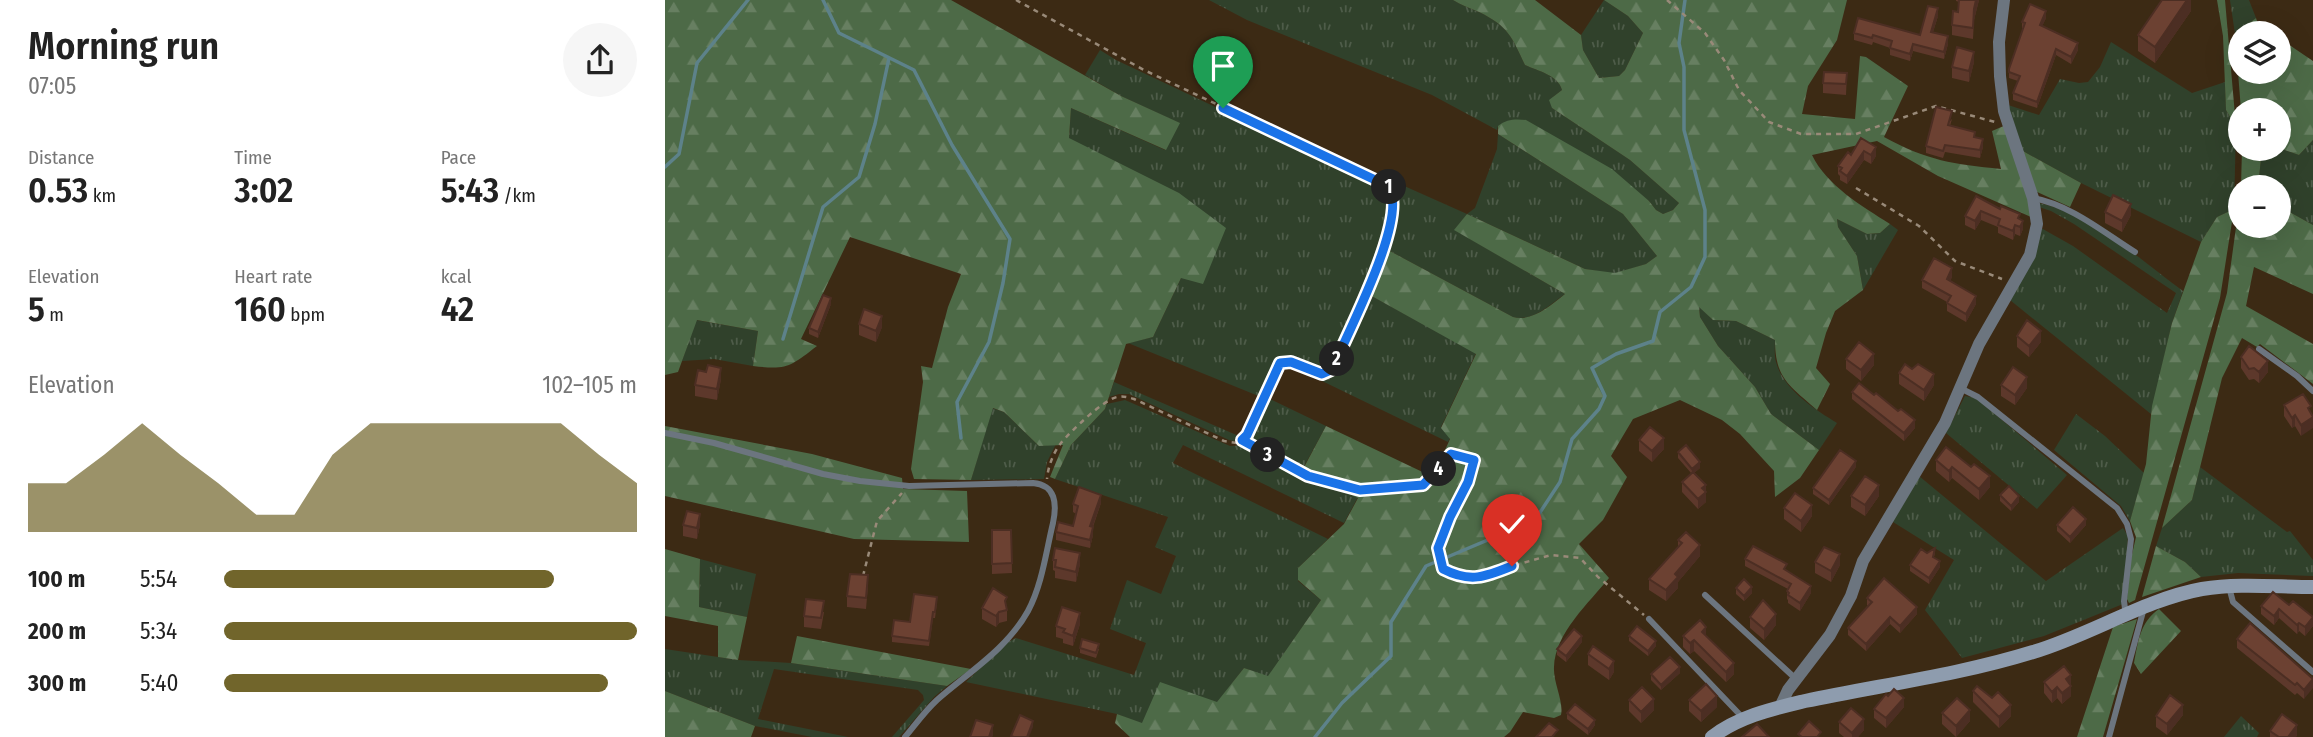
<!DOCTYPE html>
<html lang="en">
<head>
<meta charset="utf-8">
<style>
  :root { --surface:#fff; --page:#f6f6f6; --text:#222; --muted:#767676; --accent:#71652b }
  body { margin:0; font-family:"Fira Sans Condensed",sans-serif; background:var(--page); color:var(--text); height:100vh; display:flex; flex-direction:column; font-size:26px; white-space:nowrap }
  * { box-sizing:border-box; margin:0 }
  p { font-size:23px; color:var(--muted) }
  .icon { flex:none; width:38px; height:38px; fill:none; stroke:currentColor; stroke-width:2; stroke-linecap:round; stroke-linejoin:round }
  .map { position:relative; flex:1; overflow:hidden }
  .drawer { display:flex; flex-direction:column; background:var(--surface); width:665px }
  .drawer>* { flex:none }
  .controls { position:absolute; left:1563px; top:21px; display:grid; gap:14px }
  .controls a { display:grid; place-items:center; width:63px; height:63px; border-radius:50%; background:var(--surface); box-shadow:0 7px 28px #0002; font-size:35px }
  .pin { position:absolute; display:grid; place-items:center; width:60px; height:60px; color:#fff; margin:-72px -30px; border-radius:50% 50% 50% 0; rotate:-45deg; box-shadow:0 0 7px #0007 }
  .pin .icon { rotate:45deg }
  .km { position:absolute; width:35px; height:35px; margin:-18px; border-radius:50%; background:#222; color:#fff; font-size:19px; line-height:35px; text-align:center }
  .round { display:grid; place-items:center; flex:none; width:74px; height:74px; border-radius:37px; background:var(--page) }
  .summary { display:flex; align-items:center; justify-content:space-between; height:119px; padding:0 28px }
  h1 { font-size:38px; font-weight:600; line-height:52px }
  .metrics { display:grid; grid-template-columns:repeat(3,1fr); gap:10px; height:119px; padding:7px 28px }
  .metrics div { display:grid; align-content:center }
  .metrics b { font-size:35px; font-weight:600 }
  .metrics small { font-size:19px; font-weight:400 }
  .metrics p { font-size:19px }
  .chart { height:196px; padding:14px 28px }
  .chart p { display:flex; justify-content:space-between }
  .chart svg { width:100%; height:126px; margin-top:7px; fill:var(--accent); opacity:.7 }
  ul { padding:0 28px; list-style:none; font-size:23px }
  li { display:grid; grid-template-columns:112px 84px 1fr; align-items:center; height:52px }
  li i { height:18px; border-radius:9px; background:var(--accent) }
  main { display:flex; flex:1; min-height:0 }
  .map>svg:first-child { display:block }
  .grass { fill:url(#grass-tufts) }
  .forest { fill:url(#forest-firs) }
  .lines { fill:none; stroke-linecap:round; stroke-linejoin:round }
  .stream { stroke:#5d828a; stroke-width:3.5 }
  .path { stroke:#998a79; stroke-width:2.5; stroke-dasharray:5 5; stroke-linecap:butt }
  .lane { stroke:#6c757f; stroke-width:6 }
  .street { stroke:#6c757f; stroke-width:12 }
  .secondary { stroke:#8e9cae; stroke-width:14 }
  .wall { fill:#5d382b }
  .shaded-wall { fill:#4c2e23 }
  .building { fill:#6c4132; stroke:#4c2e23; stroke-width:2 }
  .route-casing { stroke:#fff; stroke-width:14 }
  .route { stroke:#1a73e8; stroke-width:9 }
</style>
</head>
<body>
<main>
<section class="drawer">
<div class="summary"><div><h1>Morning run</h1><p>07:05</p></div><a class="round"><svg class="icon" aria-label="share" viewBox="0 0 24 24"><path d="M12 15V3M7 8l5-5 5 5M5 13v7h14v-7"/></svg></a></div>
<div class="metrics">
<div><p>Distance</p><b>0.53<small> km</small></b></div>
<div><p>Time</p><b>3:02</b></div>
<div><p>Pace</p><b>5:43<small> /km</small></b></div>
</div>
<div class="metrics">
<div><p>Elevation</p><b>5<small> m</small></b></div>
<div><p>Heart rate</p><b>160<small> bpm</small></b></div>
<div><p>kcal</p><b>42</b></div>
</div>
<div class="chart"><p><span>Elevation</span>102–105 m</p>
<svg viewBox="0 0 160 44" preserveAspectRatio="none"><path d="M0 44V27L10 27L20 17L30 6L40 17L50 27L60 38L70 38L80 17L90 6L100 6L110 6L120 6L130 6L140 6L150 17L160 27V44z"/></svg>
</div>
<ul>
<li><b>100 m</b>5:54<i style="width:80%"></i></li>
<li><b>200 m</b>5:34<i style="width:100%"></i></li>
<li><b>300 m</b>5:40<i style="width:93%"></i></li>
</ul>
</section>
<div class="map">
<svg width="1648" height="737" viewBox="0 0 1648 737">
  <defs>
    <pattern id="grass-tufts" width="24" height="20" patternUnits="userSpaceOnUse" patternTransform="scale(1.75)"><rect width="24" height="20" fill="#30412b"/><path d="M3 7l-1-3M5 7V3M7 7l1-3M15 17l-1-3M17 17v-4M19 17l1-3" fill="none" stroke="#4e5c49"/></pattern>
    <pattern id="forest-firs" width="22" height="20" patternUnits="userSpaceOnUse" patternTransform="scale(1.75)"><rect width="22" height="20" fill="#4d6a47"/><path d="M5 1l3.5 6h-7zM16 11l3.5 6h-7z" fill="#677f61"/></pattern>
  </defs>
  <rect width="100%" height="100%" fill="#3c2a14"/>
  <path class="grass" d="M544,0H788C796,5 805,8 814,12C843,26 847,37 860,65C873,71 893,75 897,90L888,97L887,108L965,160L1014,203L1008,210L998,214L991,210L984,201L833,126L832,130L767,95L582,20Z
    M939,0L963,16L978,33L960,70L954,76L934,78L918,50L916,35Z
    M1565,0H1584L1591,18L1570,34Z
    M1446,42L1527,93L1560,82L1561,110L1571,127L1569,209L1552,217L1536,242L1416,183L1356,150L1343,105L1374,115L1395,79L1414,83L1423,82L1435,67Z
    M435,50L451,60L722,188C739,222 682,329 666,366C652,381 633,357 614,361L596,397L463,343L488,337L516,278L404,138L406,108L500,150L514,123L456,96L420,75Z
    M833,134L958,214L992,256L981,264L949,274L920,269L802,214L790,230L900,294C884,305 868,322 848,317L723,250C728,230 738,204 727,185L728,181L802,214L810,208L832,149Z
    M1648,140V225L1614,206V187H1593L1597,149L1614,148L1634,155Z
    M1374,203C1424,213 1477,261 1518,291L1507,323L1486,414L1345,300L1376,228L1408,246L1502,313L1511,293L1409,224L1386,211L1374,207Z
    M1172,219L1202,234L1215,233L1225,224L1233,230L1198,290L1192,256L1173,227Z
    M703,294L811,353L776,427L785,438L783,442L622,364L656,377L666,373Z
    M1034,306L1048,320L1071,321L1110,340C1110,347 1109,355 1111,362C1118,389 1149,409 1172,423L1154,450L1106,414L1090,387L1053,346L1035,317Z
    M31,320L93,331L88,366L49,359L17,361Z
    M449,382L576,437L569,441L564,440L464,394H454L444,397Z
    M1300,396L1311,398L1402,475L1372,509L1281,433Z
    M601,397L661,426L637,470L693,497L679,523L518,445L508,463L663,539L633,568V581L656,600L603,677L579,668L552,703L477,724L452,714L301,682L341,643L351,638L469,675L481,643L445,629L462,580L496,594L511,556L490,547L503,517L390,479L406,445L440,409L442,404L460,400L565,446C588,448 594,414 601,397Z
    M327,408L339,412L374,446L391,444L382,462L379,479L306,480Z
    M1411,414L1440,436L1479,473L1465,521L1456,506L1389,450Z
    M1535,467L1622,532L1625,531L1648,560V576L1573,573L1536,577L1520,562L1491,546L1497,528L1527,500Z
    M1254,476L1381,581L1458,528L1463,536L1458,604L1379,636L1297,658L1260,610L1289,560L1228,522Z
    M35,559L91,574L82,617L34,607Z
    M0,649L73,660L126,663L282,686L269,697L234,737H227L259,700L258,695L253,690L109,669L93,719L183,737H147L90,726L0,691Z
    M1576,716L1594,733L1592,737H1559Z"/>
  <path class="forest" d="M0,0H286L456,96L515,123L501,150L406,108L404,138L514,193L561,228L538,284L516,278L488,337L461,344L440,409L406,445L390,479L385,477L398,445L374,446L339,412L328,408L306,480L249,479L246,469L258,382L256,366L267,368L283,307L296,274L185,237L136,339L152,346C125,367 122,370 88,366L93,331L32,320L13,372L0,375Z
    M788,0H870L916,35L918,50L934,78L954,76L960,70L978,33L963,16L939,0H1182L1172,40L1143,86L1137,114L1190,119L1195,56L1201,57L1243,86L1219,137C1263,161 1288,164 1336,169L1327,131L1341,125L1363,195L1366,217L1273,176L1212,141L1147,155C1162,186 1197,206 1225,224L1215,233L1202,234L1172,219L1173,227L1192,256L1198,290L1170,311L1161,333L1151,368L1165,384L1152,410C1125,386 1110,379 1110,340L1071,321L1048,320L1034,307L1035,317L1053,346L1090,387L1106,414L1154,450L1135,478L1110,497L1109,471L1075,434L1057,420L1015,400L968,419L946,456L962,477L938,520L914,544L944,578C924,603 890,633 889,667C888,682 899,702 896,715L889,718L858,712L845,732L839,737H465L450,723L452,714L477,723L495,682L552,702L579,668L603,676L656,600L633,580V568L679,524L693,498L637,471L661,426L768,477L785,439L776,428L811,354L703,294L723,250L848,317C867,322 885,306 900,294L789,230L802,214L920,269L950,273L981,264L992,256L958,214L833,134V126C842,119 850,119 861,120L947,169L984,201L991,210L998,214L1008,210L1014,203L965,160L887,108L884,100L897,90C893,75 873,71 860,65C847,37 843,26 814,12C805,8 796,5 788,0Z
    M1552,0H1560L1571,127L1561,110L1558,36Z
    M1591,18L1593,24L1607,33H1575V72H1614V38L1648,61V140L1634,155L1614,148V110H1576L1570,34Z
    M1577,149H1597L1593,187H1576Z
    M1356,150L1416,183L1405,207L1370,191Z
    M1575,198V226H1614V206L1648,225V294L1589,267L1581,306L1648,344V384L1595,344L1592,347L1577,338L1557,378L1527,500L1497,528L1562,293Z
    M1569,209L1555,298L1470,600L1464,603L1462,599L1465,563L1471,537L1465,521L1481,464L1487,406L1507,323L1536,242L1552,217Z
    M0,426L147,454L237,478L238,489L302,491L304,542L189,539L0,496Z
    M1491,546L1520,562L1536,577L1477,597Z
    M0,549L35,559L34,607L82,617L73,660L53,657V626L0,616Z
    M1494,609L1516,631L1476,674L1469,663C1473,642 1475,622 1494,609Z
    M1472,619L1438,737H1412L1448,627Z
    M132,636L306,669L282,686L126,663Z
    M0,691L90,726L86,737H0Z"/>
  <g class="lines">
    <path class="stream" d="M158,0L174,33L249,70L287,145L345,239L338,283L324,342L292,402L296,438
      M0,167L14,154L32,63L83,0
      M118,339L158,207L194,177L210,124L224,58
      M650,737L677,703L726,656V622L761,566L870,520L895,482L907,439L934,409L940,396L927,368L951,354L988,341L995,312L1026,287L1040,257V210L1019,130V67L1014,43L1020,0"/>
    <path class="path" d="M351,0L479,70L723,185C745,213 684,330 670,363L661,374C645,375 632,358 615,363L581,435L572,443L559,441L469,399C463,397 458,396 452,397C438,400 406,431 396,443C388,453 383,467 382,479
      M1002,0L1040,33L1059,60L1074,90L1104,122L1136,134H1191L1271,106L1330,122
      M1191,188L1254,226L1290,261L1337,279
      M577,441L643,476L695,490L758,485L786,454L809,460L803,482L785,517L773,548L778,569L792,576L818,577L847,566L886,555L915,558L933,577L979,615
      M198,576L212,521L237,493"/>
    <path class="lane" d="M1368,198C1406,205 1438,232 1470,252
      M1594,349L1632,376L1648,391
      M1295,388L1313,397L1452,508L1462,524L1466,539L1459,601L1461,616
      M0,433L49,443L158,474L195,481L244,486L368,483C391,485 392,504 388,523C381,552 377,585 363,611C342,649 304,672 272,700C260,711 250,725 240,737
      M1564,587L1568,602L1648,672
      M1040,595L1131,679
      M984,619L1078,718
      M1444,737L1479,608"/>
    <path class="street" d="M1115,707L1123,690L1165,635L1186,596L1198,561L1280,423L1314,344L1365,255L1372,224L1368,198L1339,111L1335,76L1334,42L1339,0"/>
    <path class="secondary" d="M1047,737C1075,716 1107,709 1140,701C1216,685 1294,675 1368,652C1423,636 1481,599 1537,589C1574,583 1611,587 1648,587"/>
  </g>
  <path class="wall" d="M1291,0H1314L1309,20L1308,39L1287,35V25L1293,12L1294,2L1291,1Z
    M1526,0V11L1490,63L1473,51V35Z
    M1273,16L1268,32L1283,44L1279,59L1248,51L1245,61L1225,55V48L1208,42L1207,45L1189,40V33L1255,35Z
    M1381,18L1377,26L1413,50L1406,64L1391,55L1372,108L1348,100V93L1353,81L1344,78V69L1358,29L1357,28V22Z
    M1309,62L1304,82L1287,78V67Z
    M1182,73L1181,95L1158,93V83Z
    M1287,119L1285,126L1310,137L1318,147L1315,158L1280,152L1278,158L1261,153V146Z
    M1196,138L1211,156L1206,164L1199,160L1182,184L1175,180V176L1173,174V166L1186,155Z
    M1311,196L1355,219L1358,229L1355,236L1350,234L1348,240L1333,233V227L1316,220L1310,230L1300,225V216Z
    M1440,212L1466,215L1457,232L1440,223Z
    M1287,277L1285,281L1311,304L1301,322L1282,311V302L1257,288V280Z
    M166,304L153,338L144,334V328Z
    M194,324L217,327L211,342L194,335Z
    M1352,336L1376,342L1364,357L1352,347Z
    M1576,357L1603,372L1594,383L1589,379L1584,380L1576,368Z
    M1181,359L1209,365L1196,381L1181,369Z
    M1234,373L1269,385L1259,401L1234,384Z
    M56,379L52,400L30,396V385Z
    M1336,385L1362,388L1350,405L1336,396Z
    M1187,392L1209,395L1233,411L1250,428L1239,441L1187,399Z
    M1619,405L1646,412L1636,436L1630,426L1627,428L1619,416Z
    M974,440L999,449L987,462L974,451Z
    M1281,447L1325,487L1314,500L1287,478L1284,482L1271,471V460Z
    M1013,452L1035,468L1029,473L1041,485V502L1033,509L1017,492V482L1026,473L1013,458Z
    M1191,467L1164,505L1148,494V488Z
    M1335,495L1354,502L1346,511L1335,501Z
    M1186,496H1214L1200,516L1186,507Z
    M436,503L428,527V535L425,548L391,540V532L408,526L411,514L408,512V504Z
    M1119,508L1147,516L1136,532L1119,519Z
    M18,525H35L32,539L18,536Z
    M1392,525H1421L1405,543L1392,531Z
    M327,530H346L347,573L327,574Z
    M1013,540L1035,556L1013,582V588L1001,601L984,590V579L1013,547Z
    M1262,553H1270L1269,557L1275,567L1264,584L1245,571V565Z
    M1080,559L1122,570L1146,593L1135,611L1123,603V600L1122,599V591L1123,589L1080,566Z
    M388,560L415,564L411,582L390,578V571L388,570Z
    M1150,562L1175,565L1166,582L1150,573Z
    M203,586L201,609L182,607V596Z
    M1071,588L1087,593L1079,601L1071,594Z
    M1608,592L1648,626L1640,636L1634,631L1632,634L1614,618L1609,625L1596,614V606Z
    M1202,598L1252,614L1235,633L1225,624L1201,651L1183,635V628L1203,606L1202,605Z
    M272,603L270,618H268L264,646L227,642V636Z
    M317,608H342V621L334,623L331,627L317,619Z
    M159,612L156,629L139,627V616Z
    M1085,617L1111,625L1099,640L1085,628Z
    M415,624L408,646L398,643V639L391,637V626Z
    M964,636L991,646L983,656L964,641Z
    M1018,636L1041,637L1069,674L1061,682L1029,651L1025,654L1018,647Z
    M1572,639L1648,679L1639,699L1632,693L1630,695L1572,648Z
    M917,642L901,662L892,655V649Z
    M415,648L434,649L431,658L415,653Z
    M923,654L949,672L944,680L923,665Z
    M1399,666L1406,696L1397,704L1392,698L1387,703L1379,693V682Z
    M1015,673L996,690L986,680V674Z
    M1308,691L1327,698L1346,716L1334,728L1308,702Z
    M964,700L989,710L976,723L964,711Z
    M1024,700L1052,707L1036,722L1024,711Z
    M1239,707L1221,728L1209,718V709Z
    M902,713L930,725L923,735L902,719Z
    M1277,713L1305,721L1291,737L1277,724Z
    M1518,715L1502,735L1491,727V716Z
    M1174,722L1199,730L1193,737H1179L1174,733Z
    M1605,731L1632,735L1631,737H1605Z"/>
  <path class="shaded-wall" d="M1311,0H1314L1309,20L1308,39L1309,9Z
    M1522,0H1526V11L1490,63V47Z
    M1273,8V16L1266,39V32Z
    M1381,11V18L1375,31V25Z
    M1283,36V44L1279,59V52Z
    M1413,43V50L1406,64V57Z
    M1248,44V51L1245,61V54Z
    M1391,49V55L1372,108V102Z
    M1309,52V62L1304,82V71Z
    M1318,139V147L1315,158V150Z
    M1211,147V156L1206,164V155Z
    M1199,151V160L1182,184V176Z
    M1466,204V215L1457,232V221Z
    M1316,211V220L1310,230V221Z
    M1358,221V229L1355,236V227Z
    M1350,225V234L1348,240V231Z
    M1287,268V277L1282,287V279Z
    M1311,296V304L1301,322V314Z
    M166,298V304L153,338V332Z
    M217,316V327L211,342V331Z
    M1376,331V342L1364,357V346Z
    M1209,354V365L1196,381V370Z
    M1603,361V372L1594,383V372Z
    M56,368V379L52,400V389Z
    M1269,374V385L1259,401V390Z
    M1362,377V388L1350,405V395Z
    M1630,415V426L1627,428V418Z
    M1648,417V428L1636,436V425Z
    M1250,420V428L1239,441V433Z
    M999,438V449L987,462V451Z
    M1191,461V467L1164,505V500Z
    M1035,462V468L1027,475V469Z
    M1287,467V478L1284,482V471Z
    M1325,476V487L1314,500V489Z
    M1041,485V502L1033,509V499L1037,488Z
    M1214,485V496L1200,516V505Z
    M436,495V503L425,534V526Z
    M1354,496V502L1346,511V506Z
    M1147,505V516L1136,532V521Z
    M35,514V525L32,539V528Z
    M1421,519V525L1405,543V537Z
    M428,527V535L425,548V540Z
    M1035,545V556L1013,582V588L1001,601V590L1010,574Z
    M415,553V564L411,582V572Z
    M1175,554V565L1166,582V571Z
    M1275,561V567L1264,584V578Z
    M1146,586V593L1135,611V603Z
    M1087,587V593L1079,601V596Z
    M1252,607V614L1235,633V626Z
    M1614,609V618L1609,625V616Z
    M334,612V623L331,627V616Z
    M415,613V624L408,646V636Z
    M1111,614V625L1099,640V629Z
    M1225,617V624L1201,651V644Z
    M1648,617V626L1640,636V627Z
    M1634,623V631L1632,634V625Z
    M1041,627V638L1037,632Z
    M917,636V642L901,662V656Z
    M1029,640V651L1025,654V643Z
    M991,641V646L983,656V651Z
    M949,661V672L944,680V669Z
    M1069,663V674L1061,682V672Z
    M1015,667V673L996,690V685Z
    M1406,675V696L1397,704V693L1401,679Z
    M1648,679V688L1639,699V690Z
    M1392,687V698L1387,703V692Z
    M1052,696V707L1036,722V711Z
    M1239,698V707L1221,728V718Z
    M989,699V710L976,723V712Z
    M1346,705V716L1334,728V717Z
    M1518,705V715L1502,735V724Z
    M1305,710V721L1291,737V726Z
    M1199,719V730L1193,737H1187V733Z
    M930,720V725L923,735V729Z
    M368,721V727L364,737H362Z
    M328,725V736L327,737H324Z
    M1632,725V735L1631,737H1623Z"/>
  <path class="building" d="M1294,0H1311L1309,9L1308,28L1287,25L1288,11L1293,12Z
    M1497,0H1522L1490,47L1473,35Z
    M1365,4L1381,11L1375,25L1413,43L1406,57L1391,49L1372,102L1348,93L1355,76L1344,72V69L1360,23L1357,22Z
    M1263,6L1273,8L1266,32L1283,36L1279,52L1248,44L1245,54L1225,48L1227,41L1208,35L1207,38L1189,33L1193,18L1255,35Z
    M1292,47L1309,52L1304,71L1287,67Z
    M1159,72L1182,73L1181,84L1158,83Z
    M1271,107L1287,111L1283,125L1310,132L1309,137L1318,139L1315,150L1280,145L1278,151L1261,146Z
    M1196,138L1211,147L1206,155L1199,151L1182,176L1175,171L1177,168L1173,166L1183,152L1186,155Z
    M1448,195L1466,204L1457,221L1440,212Z
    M1311,196L1335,209L1336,206L1355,214L1353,218L1358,221L1355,227L1350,225L1348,231L1333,225L1335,219L1316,211L1310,221L1300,216Z
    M1269,258L1287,268L1282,279L1311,296L1301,314L1282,303L1286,296L1257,280Z
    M158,295L166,298L153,332L144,328Z
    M199,309L217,316L211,331L194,324Z
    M1362,320L1376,331L1364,346L1352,336Z
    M1194,342L1209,354L1196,370L1181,359Z
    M1584,346L1603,361L1594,372L1589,368L1584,369L1576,357Z
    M1240,364L1247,369L1253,364L1269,374L1259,390L1234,373Z
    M43,365L56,368L52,389L30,385L33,370L41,372Z
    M1348,367L1362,377L1350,395L1336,385Z
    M1194,383L1209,395L1211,393L1233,411L1236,409L1250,420L1239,433L1187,392Z
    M1638,394L1646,406L1643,408L1648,417L1636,425L1630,415L1627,418L1619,405Z
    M985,427L999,438L987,451L974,440Z
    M1021,445L1035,462L1027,469L1013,452Z
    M1281,447L1306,467L1309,464L1325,476L1314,489L1287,467L1284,471L1271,460Z
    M1175,450L1191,461L1164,500L1148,488Z
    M1028,472L1041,485L1037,488L1041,492L1033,499L1017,482Z
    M1200,476L1214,485L1200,505L1186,496Z
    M1344,486L1354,496L1346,506L1335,495Z
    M414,487L436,495L425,526L428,527L425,540L391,532L393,522L408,526L413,506L408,504Z
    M1130,493L1147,505L1136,521L1119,508Z
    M1408,507L1421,519L1405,537L1392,525Z
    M22,511L35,514L32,528L18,525Z
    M327,530H346L347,563L327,564Z
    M1021,532L1035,545L1010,574L1013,577L1001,590L984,579L1017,543L1013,540Z
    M1088,546L1122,564L1119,569L1146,586L1135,603L1123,595L1124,593L1122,591L1126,584L1080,559Z
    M1159,547L1175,554L1166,571L1150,562Z
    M390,548L415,553L411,572L390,567L391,560H388Z
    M1270,548L1268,557L1275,561L1264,578L1245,565L1256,549L1262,553Z
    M185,574L203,575L201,598L182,596Z
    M1219,578L1252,607L1235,626L1225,617L1201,644L1183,628L1207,602L1202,598Z
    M1079,579L1087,587L1079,596L1071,588Z
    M328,588L342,597L340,601L342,610L334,612L331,616L317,608Z
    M1608,592L1624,605L1628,601L1648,617L1640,627L1634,623L1632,625L1614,609L1609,616L1596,606Z
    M249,594L272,597L270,612H268L264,641L227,636L229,620L245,622Z
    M141,599L159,601L156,618L139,616Z
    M1098,600L1111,614L1099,629L1085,617Z
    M397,607L415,613L408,636L398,632L400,629L391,626Z
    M1035,620L1041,627L1037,632L1069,663L1061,672L1029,640L1025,643L1018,636Z
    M1585,623L1648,679L1639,690L1632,683L1630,685L1572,639Z
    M972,626L991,641L983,651L964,636Z
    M909,629L917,636L901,656L892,649Z
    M417,639L434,644L431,653L415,648Z
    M928,646L949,661L944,669L923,654Z
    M1005,657L1015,667L996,685L986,674Z
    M1399,666L1406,675L1401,679L1406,686L1397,693L1392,687L1387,692L1379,682Z
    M1041,684L1052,696L1036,711L1024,700Z
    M1312,686L1327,698L1333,692L1346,705L1334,717L1308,691Z
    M977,687L989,699L976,712L964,700Z
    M1229,689L1239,698L1221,718L1209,709L1221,694L1223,696Z
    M1505,695L1518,705L1502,724L1491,716Z
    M1292,698L1305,710L1291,726L1277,713Z
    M910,704L930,720L923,729L902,713Z
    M1186,708L1199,719L1187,733L1174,722Z
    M1617,714L1632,725L1623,737H1614L1605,731Z
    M355,715L368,721L362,737H349L346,736Z
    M311,720L328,725L324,737H305Z
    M1144,721L1156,732L1152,737H1137L1133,734Z
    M884,723L893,730L887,737H871Z
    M1092,724L1104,737H1077Z"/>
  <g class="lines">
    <g class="route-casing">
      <path id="route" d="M558,108L723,186C745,214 684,330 670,363L666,370L657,374L626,362L615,363L582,435L577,440L643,476L695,490L758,485L786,454L809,460L803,482L785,517L773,548L778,569C805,583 820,577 847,566"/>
    </g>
    <use href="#route" class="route"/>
  </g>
</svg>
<div class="controls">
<a><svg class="icon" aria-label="layers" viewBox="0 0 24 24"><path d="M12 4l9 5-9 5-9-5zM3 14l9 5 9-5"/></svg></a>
<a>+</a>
<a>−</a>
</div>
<div class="pin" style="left:558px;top:108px;background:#1e9e55"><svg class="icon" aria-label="arrive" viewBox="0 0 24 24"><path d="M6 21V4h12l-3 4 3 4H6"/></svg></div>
<div class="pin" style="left:847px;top:566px;background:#d93025"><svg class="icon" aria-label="check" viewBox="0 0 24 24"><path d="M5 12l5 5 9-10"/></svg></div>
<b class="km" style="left:724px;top:187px">1</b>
<b class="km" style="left:672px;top:359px">2</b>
<b class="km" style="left:603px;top:455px">3</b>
<b class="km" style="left:774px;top:469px">4</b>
</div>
</main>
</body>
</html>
